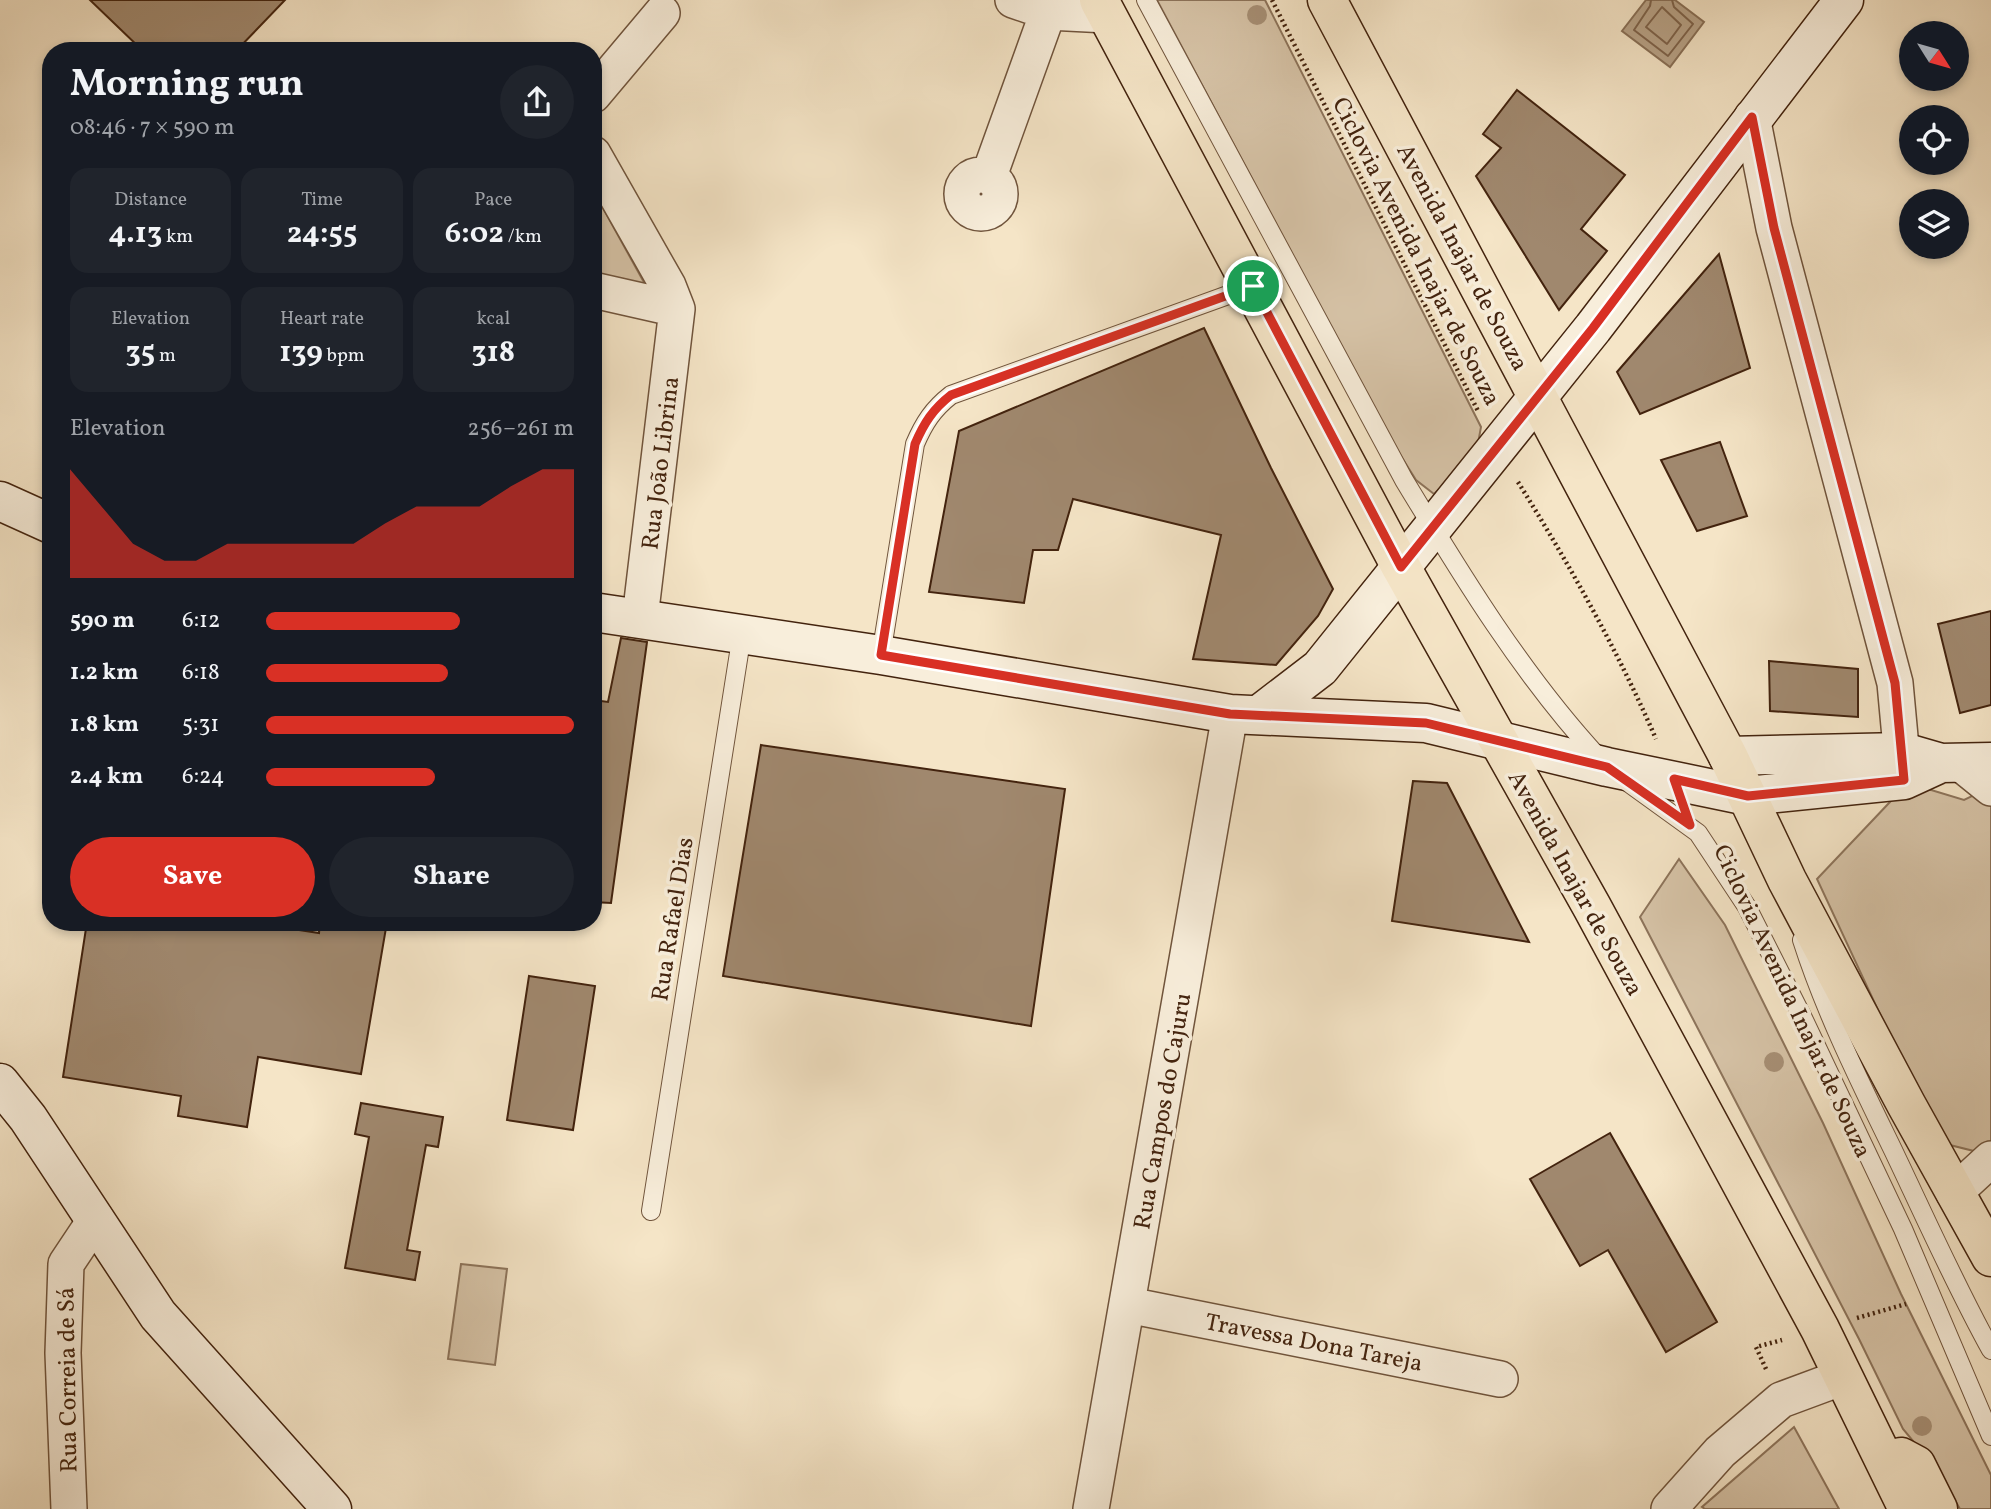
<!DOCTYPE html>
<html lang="en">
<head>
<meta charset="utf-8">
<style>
  :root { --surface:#171b24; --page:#20242c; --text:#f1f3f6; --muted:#9ea1a6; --accent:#d93025 }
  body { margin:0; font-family:Vollkorn,serif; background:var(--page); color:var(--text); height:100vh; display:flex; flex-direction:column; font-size:26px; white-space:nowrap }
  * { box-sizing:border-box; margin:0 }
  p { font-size:23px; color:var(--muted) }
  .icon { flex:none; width:38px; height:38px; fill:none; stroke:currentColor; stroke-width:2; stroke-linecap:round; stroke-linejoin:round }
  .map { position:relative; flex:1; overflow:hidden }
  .panel { position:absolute; left:42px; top:42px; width:560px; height:889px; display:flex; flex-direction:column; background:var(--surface); border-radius:28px; box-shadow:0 4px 10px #0003 }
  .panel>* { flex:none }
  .needle { width:46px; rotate:127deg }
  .tools { position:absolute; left:1899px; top:21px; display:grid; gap:14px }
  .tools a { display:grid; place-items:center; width:70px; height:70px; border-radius:50%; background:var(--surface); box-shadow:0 4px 10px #0003; font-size:35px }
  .pin { position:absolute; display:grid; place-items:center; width:60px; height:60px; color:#fff; margin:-30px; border:4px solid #fff; border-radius:50%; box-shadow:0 2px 7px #0007 }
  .round { display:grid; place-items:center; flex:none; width:74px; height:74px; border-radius:37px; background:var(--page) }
  .headline { display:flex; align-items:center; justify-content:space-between; height:119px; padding:0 28px }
  h1 { font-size:38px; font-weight:700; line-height:52px }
  .metrics { display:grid; grid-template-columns:repeat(3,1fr); gap:10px; height:119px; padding:7px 28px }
  .metrics div { display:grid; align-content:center; border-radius:18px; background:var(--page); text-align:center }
  .metrics b { font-size:30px; font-weight:700 }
  .metrics small { font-size:19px; font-weight:400 }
  .metrics p { font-size:19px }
  .chart { height:196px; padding:14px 28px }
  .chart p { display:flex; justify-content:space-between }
  .chart svg { width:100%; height:126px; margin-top:7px; fill:var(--accent); opacity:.7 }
  .cta { display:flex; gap:14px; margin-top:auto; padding:14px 28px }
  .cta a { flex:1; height:80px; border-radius:42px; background:var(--accent); color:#fff; font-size:28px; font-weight:700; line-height:80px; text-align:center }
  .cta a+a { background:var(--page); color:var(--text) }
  ul { padding:0 28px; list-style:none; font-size:23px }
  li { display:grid; grid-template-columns:112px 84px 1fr; align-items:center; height:52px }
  li i { height:18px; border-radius:9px; background:var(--accent) }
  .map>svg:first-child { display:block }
  .green { fill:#d7c4a8; stroke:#8d745b; stroke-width:2 }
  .water { fill:#b8a388; stroke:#897057; stroke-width:2 }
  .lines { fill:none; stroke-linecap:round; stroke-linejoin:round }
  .shore { stroke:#7e634b; stroke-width:2 }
  .building { fill:#a0886e; stroke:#43230e; stroke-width:2 }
  .lane-casing { stroke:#70543c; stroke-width:20 }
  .street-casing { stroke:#70543c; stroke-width:38 }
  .secondary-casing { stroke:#43230e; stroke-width:41 }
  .primary-casing { stroke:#43230e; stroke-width:41 }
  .path { stroke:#43230e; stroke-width:4.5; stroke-dasharray:2 3.5; stroke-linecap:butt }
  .lane { stroke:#f8eedb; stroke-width:18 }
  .street { stroke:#f8eedb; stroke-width:35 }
  .secondary { stroke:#f8eedb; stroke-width:38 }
  .primary { stroke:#f5e5c7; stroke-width:38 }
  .tree { fill:#a79076 }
  .route-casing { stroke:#fff; stroke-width:14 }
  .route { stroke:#d93025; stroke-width:9 }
  .labels { text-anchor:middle; stroke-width:7; stroke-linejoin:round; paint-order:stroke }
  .street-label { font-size:24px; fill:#43230e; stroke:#f8eedb }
</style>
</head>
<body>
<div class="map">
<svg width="1991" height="1509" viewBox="0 0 1991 1509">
  <rect width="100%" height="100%" fill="#f5e5c7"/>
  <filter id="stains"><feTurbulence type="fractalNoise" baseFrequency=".00286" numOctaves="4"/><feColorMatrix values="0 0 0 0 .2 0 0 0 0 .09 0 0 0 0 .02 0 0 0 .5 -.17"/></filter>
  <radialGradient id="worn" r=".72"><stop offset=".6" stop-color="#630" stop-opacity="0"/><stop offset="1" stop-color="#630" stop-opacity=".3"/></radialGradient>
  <path class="green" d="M1157,0H1265L1481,427L1476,454L1434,494L1416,480L1389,437Z
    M593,190L646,286L593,275Z
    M1908,783L1964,800L1991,787V1147L1986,1154L1950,1145L1919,1098L1817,879Z
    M1679,859L1725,925L1823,1123L1901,1294L1991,1475V1509H1960L1938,1471L1903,1429L1859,1339L1640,917Z
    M461,1264L507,1269L495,1365L448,1359Z
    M1794,1427L1839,1509H1705L1702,1507Z"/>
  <path class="water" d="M1646,0H1675L1704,22L1670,67L1622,31Z"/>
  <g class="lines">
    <path class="shore" d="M1651,0L1650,6L1634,30L1668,56L1693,24L1674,7L1672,0
      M1662,7L1681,25L1667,44L1646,27Z"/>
  </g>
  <path class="building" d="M90,0H285L236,51H143Z
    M1517,90L1625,175L1581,229L1607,251L1559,310L1476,176L1501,148L1483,134Z
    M1719,254L1750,368L1640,414L1617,372Z
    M1204,328L1271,468L1333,589L1318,616L1276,665L1193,659L1221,535L1073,499L1058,550H1033L1024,603L929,592L959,431Z
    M1720,442L1747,516L1697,531L1661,460Z
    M1991,611V705L1960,713L1938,624Z
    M621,638L647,642L611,903L593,902V700L608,702Z
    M1769,661L1858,669V717L1770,711Z
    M761,745L1065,789L1031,1026L723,976Z
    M1413,781L1447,783L1529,942L1392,921Z
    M87,922H247L319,933L320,922H387L361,1074L258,1057L247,1127L178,1116L181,1096L63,1077Z
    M529,976L595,986L573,1130L507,1120Z
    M361,1103L443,1117L438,1147L426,1145L407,1250L420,1252L415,1280L345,1268L369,1137L355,1134Z
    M1610,1133L1717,1322L1666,1352L1608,1250L1580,1266L1530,1179Z"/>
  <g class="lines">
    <g class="lane-casing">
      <path id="lane" d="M1146,0L1404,480C1462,576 1523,676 1599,758
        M881,655L915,444C924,423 933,409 951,395L1253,286
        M1626,781L1698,833L1747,907L1803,1018L1903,1229L1991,1436
        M1802,940C1825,1012 1860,1082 1893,1150C1925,1217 1955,1285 1991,1350
        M651,1211L742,634"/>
    </g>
    <g class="street-casing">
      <path id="street" d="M1013,0L1048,12L1107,15
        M593,95L662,13
        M1752,117L1774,228L1895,683L1904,780
        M593,154L668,286L677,309L640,618
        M962 194a19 19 0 1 1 38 0a19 19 0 1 1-38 0Z
        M989,176L1048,12
        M593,290L677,309
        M1960,763L1991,788
        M1954,1193L1991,1159
        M1128,1305L1500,1379
        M69,1509L63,1353L66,1264L96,1219
        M1091,1509L1230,714
        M1669,1509L1720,1452L1781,1400L1843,1377"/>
    </g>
    <g class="secondary-casing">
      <path id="secondary" d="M0,501L51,524
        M593,612L881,655L1230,714L1426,723L1607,767L1747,796L1904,780L1941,763
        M1260,714L1320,668L1593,328L1844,0
        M1728,756L1903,752L1941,763L1991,762
        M0,1083L28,1118L158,1315L332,1509"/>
    </g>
    <g class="primary-casing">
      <path id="primary" d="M1099,0L1401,567L1592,907L1820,1329L1908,1509
        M1327,0L1728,756L1787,880L1906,1104L1991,1257
        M1901,1457L1916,1465L1938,1509"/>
    </g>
    <path class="path" d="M1272,0L1478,411
      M1518,482C1569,564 1618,651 1656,739
      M1857,1318L1906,1304
      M1766,1369L1756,1347L1782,1340"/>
    <use href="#lane" class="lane"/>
    <use href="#street" class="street"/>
    <use href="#secondary" class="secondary"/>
    <use href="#primary" class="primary"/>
  </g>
  <g class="tree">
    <circle cx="1257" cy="15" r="10"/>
    <circle cx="1774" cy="1062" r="10"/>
    <circle cx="1922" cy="1426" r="10"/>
  </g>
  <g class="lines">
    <g class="route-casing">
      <path id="route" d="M1752,117L1774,228L1895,683L1904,780L1748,796L1674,779L1690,825L1607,767L1426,723L1230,714L881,655L915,444C924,423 933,409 951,395L1253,286L1401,567L1593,328Z"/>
    </g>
    <use href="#route" class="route"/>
  </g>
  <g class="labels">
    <g class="street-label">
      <text transform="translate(1417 251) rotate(63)" y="8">Ciclovia Avenida Inajar de Souza</text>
      <text transform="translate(1463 257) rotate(62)" y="8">Avenida Inajar de Souza</text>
      <text transform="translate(660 463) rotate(-83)" y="8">Rua João Librina</text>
      <text transform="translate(1576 883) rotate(61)" y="8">Avenida Inajar de Souza</text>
      <text transform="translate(672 919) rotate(-81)" y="8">Rua Rafael Dias</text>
      <text transform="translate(1793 1001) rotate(65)" y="8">Ciclovia Avenida Inajar de Souza</text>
      <text transform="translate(1162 1111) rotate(-80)" y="8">Rua Campos do Cajuru</text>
      <text transform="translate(1314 1342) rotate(11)" y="8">Travessa Dona Tareja</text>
      <text transform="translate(67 1380) rotate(-91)" y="8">Rua Correia de Sá</text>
    </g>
  </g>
  <rect width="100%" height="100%" filter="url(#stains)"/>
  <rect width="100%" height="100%" fill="url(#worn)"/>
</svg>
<div class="tools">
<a><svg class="needle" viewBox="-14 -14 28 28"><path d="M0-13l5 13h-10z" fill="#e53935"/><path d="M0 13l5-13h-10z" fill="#9ea1a6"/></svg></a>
<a><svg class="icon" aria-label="locate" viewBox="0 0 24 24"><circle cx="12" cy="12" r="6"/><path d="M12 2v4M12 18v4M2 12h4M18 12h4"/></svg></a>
<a><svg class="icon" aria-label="layers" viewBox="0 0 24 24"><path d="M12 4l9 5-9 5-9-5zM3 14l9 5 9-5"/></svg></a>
</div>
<div class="pin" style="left:1253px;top:286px;background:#1e9e55"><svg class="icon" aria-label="arrive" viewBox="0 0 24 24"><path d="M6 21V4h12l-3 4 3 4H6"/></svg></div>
<section class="panel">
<div class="headline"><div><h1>Morning run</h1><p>08:46 · 7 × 590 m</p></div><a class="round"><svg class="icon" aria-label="share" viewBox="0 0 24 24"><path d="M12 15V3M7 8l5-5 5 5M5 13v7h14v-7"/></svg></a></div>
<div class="metrics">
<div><p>Distance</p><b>4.13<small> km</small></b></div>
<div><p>Time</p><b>24:55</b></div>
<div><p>Pace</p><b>6:02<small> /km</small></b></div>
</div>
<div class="metrics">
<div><p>Elevation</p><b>35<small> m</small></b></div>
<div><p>Heart rate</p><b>139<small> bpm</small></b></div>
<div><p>kcal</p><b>318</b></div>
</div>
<div class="chart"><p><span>Elevation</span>256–261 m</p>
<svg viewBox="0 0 160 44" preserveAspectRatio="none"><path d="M0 44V6L10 19L20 32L30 38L40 38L50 32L60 32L70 32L80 32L90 32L100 25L110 19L120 19L130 19L140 12L150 6L160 6V44z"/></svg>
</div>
<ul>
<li><b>590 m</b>6:12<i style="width:63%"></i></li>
<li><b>1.2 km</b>6:18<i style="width:59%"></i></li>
<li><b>1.8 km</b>5:31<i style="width:100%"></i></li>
<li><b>2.4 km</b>6:24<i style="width:55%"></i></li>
</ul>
<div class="cta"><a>Save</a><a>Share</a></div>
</section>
</div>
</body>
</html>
